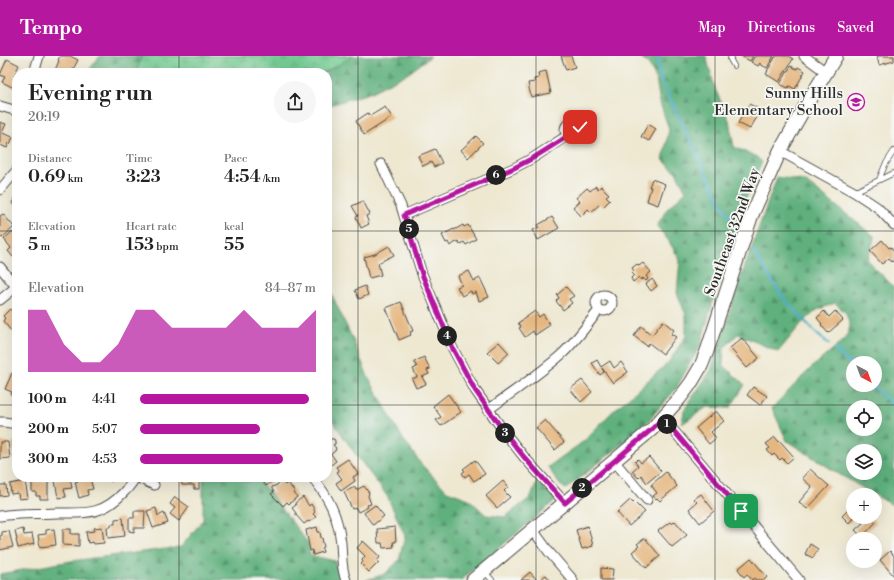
<!DOCTYPE html>
<html lang="en">
<head>
<meta charset="utf-8">
<style>
  :root { --surface:#fff; --page:#f6f6f6; --text:#222; --muted:#767676; --accent:#b5179e }
  body { margin:0; font-family:"Libre Bodoni",serif; background:var(--page); color:var(--text); height:100vh; display:flex; flex-direction:column; font-size:15px; white-space:nowrap }
  * { box-sizing:border-box; margin:0 }
  p { font-size:13px; color:var(--muted) }
  .icon { flex:none; width:22px; height:22px; fill:none; stroke:currentColor; stroke-width:2; stroke-linecap:round; stroke-linejoin:round }
  .map { position:relative; flex:1; overflow:hidden }
  .sheet { position:absolute; left:12px; top:12px; width:320px; height:414px; display:flex; flex-direction:column; background:var(--surface); border-radius:16px; box-shadow:0 4px 16px #0002 }
  .sheet>* { flex:none }
  .needle { width:26px; rotate:139deg }
  .controls { position:absolute; left:846px; top:300px; display:grid; gap:8px }
  .controls a { display:grid; place-items:center; width:36px; height:36px; border-radius:50%; background:var(--surface); box-shadow:0 4px 16px #0002; font-size:20px }
  .pin { position:absolute; display:grid; place-items:center; width:34px; height:34px; color:#fff; margin:-17px; border-radius:8px; box-shadow:0 2px 6px #0006 }
  .km { position:absolute; width:20px; height:20px; margin:-10px; border-radius:50%; background:#222; color:#fff; font-size:11px; line-height:20px; text-align:center }
  .round { display:grid; place-items:center; flex:none; width:42px; height:42px; border-radius:21px; background:var(--page) }
  .summary { display:flex; align-items:center; justify-content:space-between; height:68px; padding:0 16px }
  h1 { font-size:22px; font-weight:600; line-height:30px }
  .figures { display:grid; grid-template-columns:repeat(3,1fr); gap:6px; height:68px; padding:4px 16px }
  .figures div { display:grid; align-content:center }
  .figures b { font-size:17px; font-weight:600 }
  .figures small { font-size:11px; font-weight:400 }
  .figures p { font-size:11px }
  .chart { height:112px; padding:8px 16px }
  .chart p { display:flex; justify-content:space-between }
  .chart svg { width:100%; height:72px; margin-top:4px; fill:var(--accent); opacity:.7 }
  ul { padding:0 16px; list-style:none; font-size:13px }
  li { display:grid; grid-template-columns:64px 48px 1fr; align-items:center; height:30px }
  li i { height:10px; border-radius:5px; background:var(--accent) }
  header { display:flex; align-items:center; gap:24px; box-sizing:border-box; height:56px; padding:0 20px; background:var(--accent); color:#fff }
  header strong { font-size:19px }
  nav { display:flex; gap:22px; margin-inline-start:auto; font-size:14px }
  .map>svg:first-child { display:block }
  .forest { fill:url(#forest-firs); stroke:#446e54; fill-rule:evenodd }
  .wetland { fill:url(#wetland-marsh); stroke:#4f7c5f }
  .lines { fill:none; stroke-linecap:round; stroke-linejoin:round }
  .stream { stroke:#4fadcd; stroke-width:2.5 }
  .building { fill:#e5b67f }
  .lane-casing { stroke:#484744; stroke-width:6 }
  .street-casing { stroke:#484744; stroke-width:11 }
  .secondary-casing { stroke:#484744; stroke-width:15 }
  .lane { stroke:#fff; stroke-width:4.5 }
  .street { stroke:#fff; stroke-width:9 }
  .secondary { stroke:#fff; stroke-width:13 }
  .route-casing { stroke:#fff; stroke-width:8 }
  .route { stroke:#b5179e; stroke-width:5 }
  .grid { fill:none; stroke:#2b2b2b; stroke-width:1; stroke-opacity:0.55 }
  .labels { text-anchor:middle; stroke-width:3.5; stroke-linejoin:round; paint-order:stroke }
  .poi-label { font-size:15px; fill:#2b2b2b; stroke:#f6f6f2; text-anchor:end }
  .street-label { font-size:15px; fill:#2b2b2b; stroke:#f6f6f2 }
</style>
</head>
<body>
<header>
<strong>Tempo</strong>
<nav><a>Map</a><a>Directions</a><a>Saved</a></nav>
</header>
<div class="map">
<svg width="894" height="524" viewBox="0 0 894 524">
  <defs>
    <pattern id="forest-firs" width="22" height="20" patternUnits="userSpaceOnUse"><rect width="22" height="20" fill="#5eb07d"/><path d="M5 1l3.5 6h-7zM16 11l3.5 6h-7z" fill="#4e8f67"/></pattern>
    <pattern id="wetland-marsh" width="20" height="14" patternUnits="userSpaceOnUse"><rect width="20" height="14" fill="#73cc93"/><path d="M1 5h8M5 5V1M11 12h8M15 12V8" fill="none" stroke="#64af7f"/></pattern>
  </defs>
  <rect width="100%" height="100%" fill="#f6f6f2"/>
  <filter id="ink" filterUnits="userSpaceOnUse"><feTurbulence type="fractalNoise" baseFrequency=".025" numOctaves="2"/><feDisplacementMap in="SourceGraphic" scale="8" xChannelSelector="R" yChannelSelector="G"/><feConvolveMatrix kernelMatrix="1 2 1 2 8 2 1 2 1" color-interpolation-filters="sRGB"/></filter>
  <filter id="wash" filterUnits="userSpaceOnUse"><feTurbulence type="fractalNoise" baseFrequency=".012" numOctaves="4" result="noise"/><feDisplacementMap in="SourceGraphic" scale="16" xChannelSelector="R" yChannelSelector="G"/><feGaussianBlur stdDeviation="0.9" result="paint"/><feColorMatrix in="noise" values="0 0 0 0 0 0 0 0 0 0 0 0 0 0 0 0 0 1.4 0 .05"/><feComposite in="paint" operator="in"/></filter>
  <g filter="url(#wash)">
    <rect width="100%" height="100%" fill="#eee8d1"/>
    <path class="forest" d="M100,0H431L409,17L369,37L327,50V17H88L89,14Z
      M636,0H706L716,35L729,64L734,91L757,101L762,106L738,161L724,201L714,242L700,290L675,334L640,374L566,433L560,429L548,411L584,385L611,357L668,307L686,280V259L677,237L680,204L668,184L657,170L667,153L686,135L676,116L663,104L669,73L660,47L656,23L648,7Z
      M777,121L805,125L875,181L867,204L894,231V450L839,418L787,385L772,352L811,312L845,283L850,271L846,257L835,247L817,254L801,268L778,296L738,278L724,292L723,309L745,329L730,352L707,351L682,368L684,354L711,314L738,230ZM853,307H875V329H853ZM853,351H875V373H853ZM853,395H875V417H853Z
      M327,228L354,286L368,321L402,381L421,408L447,435L469,443L486,459L505,461L530,442L537,426L556,444L461,524H366L385,518L399,504L405,480L387,440L356,399L327,357Z
      M203,421H256L270,437L308,487L310,499L335,505L340,524H0V518L71,505L181,491L203,464Z"/>
    <path class="wetland" d="M142,0H350L349,3L323,17H136Z"/>
    <g class="lines">
      <path class="stream" d="M657,0L660,22L692,88L721,147L736,170
        M753,195L784,243L817,278L829,288
        M835,293L853,311
        M872,329L894,350"/>
    </g>
    <g id="blocks">
      <path class="building" d="M60,0H70L78,4L71,17H60L55,14L59,5L58,4Z
        M561,0H571L575,11L566,14Z
        M741,0H753L750,5Z
        M755,0H774L767,12L760,8V7L758,10L751,6Z
        M776,0H789L793,3L779,26L766,18L768,15H767Z
        M877,0H894V5L879,9Z
        M7,3L19,9L14,20L17,21V25L14,32L2,26L5,21L0,19Z
        M791,10L797,13L798,11L805,15L795,33L789,30L788,32L780,28Z
        M546,15L551,37L531,41L528,27L535,26L534,23L539,22L538,17Z
        M749,48L761,54L750,73L738,67Z
        M385,51L392,61L364,79L356,65L368,57L370,60Z
        M0,66L6,68L2,77L13,81L10,88L9,87L7,92L0,89Z
        M648,68L656,73L649,85L641,81Z
        M476,80L483,87L468,102L461,94Z
        M435,93L442,107L434,111L431,106L423,110L418,100Z
        M652,123L665,128L658,149L647,145L651,131H649Z
        M596,130L598,133L601,130L609,138L606,140L610,144L603,151L600,148L591,156L588,153L581,160L573,151L580,145L576,142L587,132L590,135Z
        M17,138V150L12,147Z
        M363,145L370,158L366,160L369,168L361,172L356,161L358,160L352,150Z
        M3,158L14,171L2,182L0,180V160Z
        M552,161L559,172L538,184L533,174L539,171L538,169Z
        M463,169L464,171L468,169L476,183L466,189L464,186L460,188L458,185L450,190L448,186L446,187L442,179L454,173V174Z
        M12,176L14,179L17,177V198L13,201L8,195L11,192L4,183Z
        M882,184L889,192L891,191L894,195V204L892,206L889,202L882,208L870,195Z
        M389,190L394,199L378,207L381,219L369,222L364,201L375,198Z
        M643,207L651,216L646,220L648,223L646,225L643,222L641,224L639,221L633,226L631,222L634,219L632,217L634,215L632,212L637,208L639,210Z
        M469,215L474,225L480,222L489,241L479,245L476,236L472,238L471,235L462,240L457,231L462,229L458,220Z
        M652,223L657,230L651,235L646,228Z
        M365,230L368,239L359,243L355,234Z
        M566,231L574,240L569,243L572,247L563,254L556,245L559,242L557,239Z
        M401,246L413,275L410,276L411,279L399,284L386,252Z
        M10,253L17,261V271L12,276L3,265L5,262L3,260Z
        M535,255L539,261L543,258L550,269L535,279L533,275L525,281L519,272L521,271L518,267Z
        M824,255L829,261L835,255L843,264L828,277L821,269L822,268L817,262Z
        M663,265L674,274L671,278L676,281L663,298L649,287L647,290L634,280L641,270L652,279Z
        M742,282L759,302L747,312L730,292Z
        M499,286L509,297L498,307L487,296Z
        M424,301L430,313L427,314L429,318L422,321L426,328L416,332L412,323L417,321L413,313L417,311L414,306Z
        M597,304L601,311L610,305L614,312L621,306L628,316L613,327L602,312L604,316L600,319L592,307Z
        M12,317L17,319V342L11,339L12,336L5,333Z
        M582,324L592,336L581,346L570,333Z
        M753,331L767,340L760,349L747,339Z
        M448,338L461,356L441,370L436,364L441,361L433,350Z
        M716,355L724,365L711,376L716,382L709,388L696,372Z
        M545,364L564,386L555,394L536,372Z
        M327,379L330,383H334L335,385V388L333,389L336,392L335,395L331,398L336,405L327,412Z
        M775,381L779,386L780,385L794,401L787,407L782,402L780,404L774,398L772,400L767,394L770,392L766,388Z
        M13,385H17V402H14Z
        M0,386H8L10,402L0,403Z
        M649,401L661,415L647,427L641,419L638,422L632,415L638,410L635,406L638,403L641,407Z
        M348,403L358,418L353,421L355,425L341,435L336,427L342,423L337,416L339,415L336,411Z
        M475,404L485,418L474,425L469,418L465,421L462,417L465,415L463,413Z
        M810,413L829,430L807,453L799,446L812,431L802,422Z
        M666,416L677,430L660,445L657,442L656,443L653,440L657,437L651,429Z
        M70,421L72,432L64,433L66,441L58,442L55,424Z
        M97,421H117L111,426L109,422L106,424L104,422L101,425Z
        M188,421H199V433H194V429H182L181,422Z
        M259,421H276V422L266,430Z
        M90,422L93,433L87,434L88,439L79,442L75,426Z
        M281,424L285,429L288,427L295,436L294,437L297,441L289,448L287,446L283,450L271,438L274,436L272,433V431L277,429Z
        M25,425L28,442L19,443L18,437L11,438L10,428Z
        M48,425V443H40V440H36V436H32V426Z
        M503,425L508,431L504,435L510,441L497,452L486,440Z
        M0,429H6L7,439L0,440Z
        M364,430L369,437L368,440L371,448L367,449L368,451L358,456L356,452L352,453L344,436L355,431L356,434Z
        M701,438L714,455L700,467L689,453L697,446L694,443Z
        M175,441L189,451L179,465L170,458L175,452L170,448Z
        M303,441L309,450L311,448L314,453V454L315,456L313,458L316,461L309,466L308,465L304,468L296,459V457L292,452L296,449L295,447Z
        M630,444L633,447L634,446L639,451V450L645,456L629,470L617,456Z
        M852,446H853V461H854L849,467L842,460L852,450L850,448Z
        M375,449L384,460L373,469L364,457Z
        M156,452L158,460L164,457L168,467L153,472L147,455Z
        M134,455H145L144,472H134V476L129,475V462H134Z
        M857,461H870L876,466L862,481L855,474L863,467Z
        M123,462L125,480L108,482L107,471H111V468H115V463Z
        M675,465L687,479L672,491L658,475L670,466L672,468Z
        M588,470L593,490L582,493L576,474Z
        M102,471L104,487L94,488L93,486L88,487L86,476L95,475L94,472Z
        M317,471L318,476H320L321,482H322L323,487L324,491L322,492L323,496L313,499L312,494L310,495L306,474Z
        M395,471L396,486H393L394,491L383,492L382,487H378L377,473Z
        M23,473L24,479L32,478L34,488L18,492L16,484H17L15,475Z
        M54,473L56,489L40,491L38,479L46,478V474Z
        M63,473H71V478H79V490L63,489Z
        M9,475L13,491L0,494V480L2,479V476Z
        M645,482L660,500L646,512L632,496L639,490L637,488Z
        M363,485L380,501L377,505L379,506L369,516L361,508L363,506L362,504L365,500L357,492Z
        M810,488L818,493L813,502L805,498Z
        M890,495L894,500V520L880,504Z
        M751,502L767,521L764,524H756L754,522L752,524L747,518L744,521L738,513Z
        M601,512L613,513L612,524H601Z
        M530,516L537,524H521Z
        M546,519L550,524H540Z"/>
    </g>
  </g>
  <g filter="url(#ink)">
    <use href="#blocks" fill-opacity="0" stroke="#484744" stroke-width="1"/>
    <g class="lines">
      <g class="lane-casing">
        <path id="lane" d="M732,0L730,3L734,10
          M879,124L885,109L894,95
          M854,136L894,117
          M485,516L492,524"/>
      </g>
      <g class="street-casing">
        <path id="street" d="M804,0L826,16
          M34,17L39,0
          M0,50L17,55
          M565 74a8 8 0 1 1 16 0a8 8 0 1 1-16 0Z
          M780,95L854,136L877,151L894,169
          M381,108L401,150L422,218L453,293L475,334L505,377L524,401L565,447
          M0,134L17,114
          M404,159L514,112L533,102L568,79
          M0,211L17,232
          M596 247a8 8 0 1 1 16 0a8 8 0 1 1-16 0Z
          M0,244L16,231
          M488,354C512,336 540,318 562,298C576,285 587,269 599,254
          M663,362L799,524
          M0,366H4L17,368
          M614,405L647,444
          M136,421L154,429
          M312,421C329,441 338,460 341,487C342,498 341,513 346,524
          M0,460C18,457 37,458 56,457C85,457 102,460 124,436C128,432 133,427 135,421
          M533,474L549,496L573,524"/>
      </g>
      <g class="secondary-casing">
        <path id="secondary" d="M473,524L652,373L679,343L691,327L701,310L707,295L751,161L780,95L806,49L836,0"/>
      </g>
      <use href="#lane" class="lane"/>
      <use href="#street" class="street"/>
      <use href="#secondary" class="secondary"/>
    </g>
  </g>
  <g class="lines" filter="url(#ink)">
    <g class="route-casing">
      <path id="route" d="M580,71C582,79 575,84 568,80L533,102L514,112L404,159L422,218L453,293L475,334L505,377L524,401L565,447L652,373L663,362L741,455"/>
    </g>
    <use href="#route" class="route"/>
  </g>
  <path class="grid" d="M179,0V17M358,0V524M536,0V524M715,0V524M0,175H17M327,175H894M0,349H17M327,349H894M179,421V524"/>
  <defs>
    <g id="school-ring" transform="scale(0.9)"><circle r="9.5" fill="#f6f6f2" stroke="#b5179e" stroke-width="1.5"/><path d="M0-5L7-2L0 1L-7-2ZM-4 1L0 2.5L4 1V4Q0 6-4 4Z" fill="#b5179e"/></g>
  </defs>
  <g fill-rule="evenodd">
    <use href="#school-ring" x="856" y="46"/>
  </g>
  <g class="labels">
    <g class="poi-label">
      <text x="843" y="42">Sunny Hills<tspan x="843" dy="17">Elementary School</tspan></text>
    </g>
    <g class="street-label">
      <text transform="translate(732 176) rotate(-70)" y="5">Southeast 32nd Way</text>
    </g>
  </g>
</svg>
<div class="controls">
<a><svg class="needle" viewBox="-14 -14 28 28"><path d="M0-13l5 13h-10z" fill="#e53935"/><path d="M0 13l5-13h-10z" fill="#767676"/></svg></a>
<a><svg class="icon" aria-label="locate" viewBox="0 0 24 24"><circle cx="12" cy="12" r="6"/><path d="M12 2v4M12 18v4M2 12h4M18 12h4"/></svg></a>
<a><svg class="icon" aria-label="layers" viewBox="0 0 24 24"><path d="M12 4l9 5-9 5-9-5zM3 14l9 5 9-5"/></svg></a>
<a>+</a>
<a>−</a>
</div>
<div class="pin" style="left:741px;top:455px;background:#1e9e55"><svg class="icon" aria-label="arrive" viewBox="0 0 24 24"><path d="M6 21V4h12l-3 4 3 4H6"/></svg></div>
<div class="pin" style="left:580px;top:71px;background:#d93025"><svg class="icon" aria-label="check" viewBox="0 0 24 24"><path d="M5 12l5 5 9-10"/></svg></div>
<b class="km" style="left:667px;top:368px">1</b>
<b class="km" style="left:582px;top:432px">2</b>
<b class="km" style="left:505px;top:377px">3</b>
<b class="km" style="left:447px;top:280px">4</b>
<b class="km" style="left:409px;top:173px">5</b>
<b class="km" style="left:496px;top:119px">6</b>
<section class="sheet">
<div class="summary"><div><h1>Evening run</h1><p>20:19</p></div><a class="round"><svg class="icon" aria-label="share" viewBox="0 0 24 24"><path d="M12 15V3M7 8l5-5 5 5M5 13v7h14v-7"/></svg></a></div>
<div class="figures">
<div><p>Distance</p><b>0.69<small> km</small></b></div>
<div><p>Time</p><b>3:23</b></div>
<div><p>Pace</p><b>4:54<small> /km</small></b></div>
</div>
<div class="figures">
<div><p>Elevation</p><b>5<small> m</small></b></div>
<div><p>Heart rate</p><b>153<small> bpm</small></b></div>
<div><p>kcal</p><b>55</b></div>
</div>
<div class="chart"><p><span>Elevation</span>84–87 m</p>
<svg viewBox="0 0 160 44" preserveAspectRatio="none"><path d="M0 44V6L10 6L20 27L30 38L40 38L50 27L60 6L70 6L80 17L90 17L100 17L110 17L120 6L130 17L140 17L150 17L160 6V44z"/></svg>
</div>
<ul>
<li><b>100 m</b>4:41<i style="width:96%"></i></li>
<li><b>200 m</b>5:07<i style="width:68%"></i></li>
<li><b>300 m</b>4:53<i style="width:81%"></i></li>
</ul>
</section>
</div>
</body>
</html>
